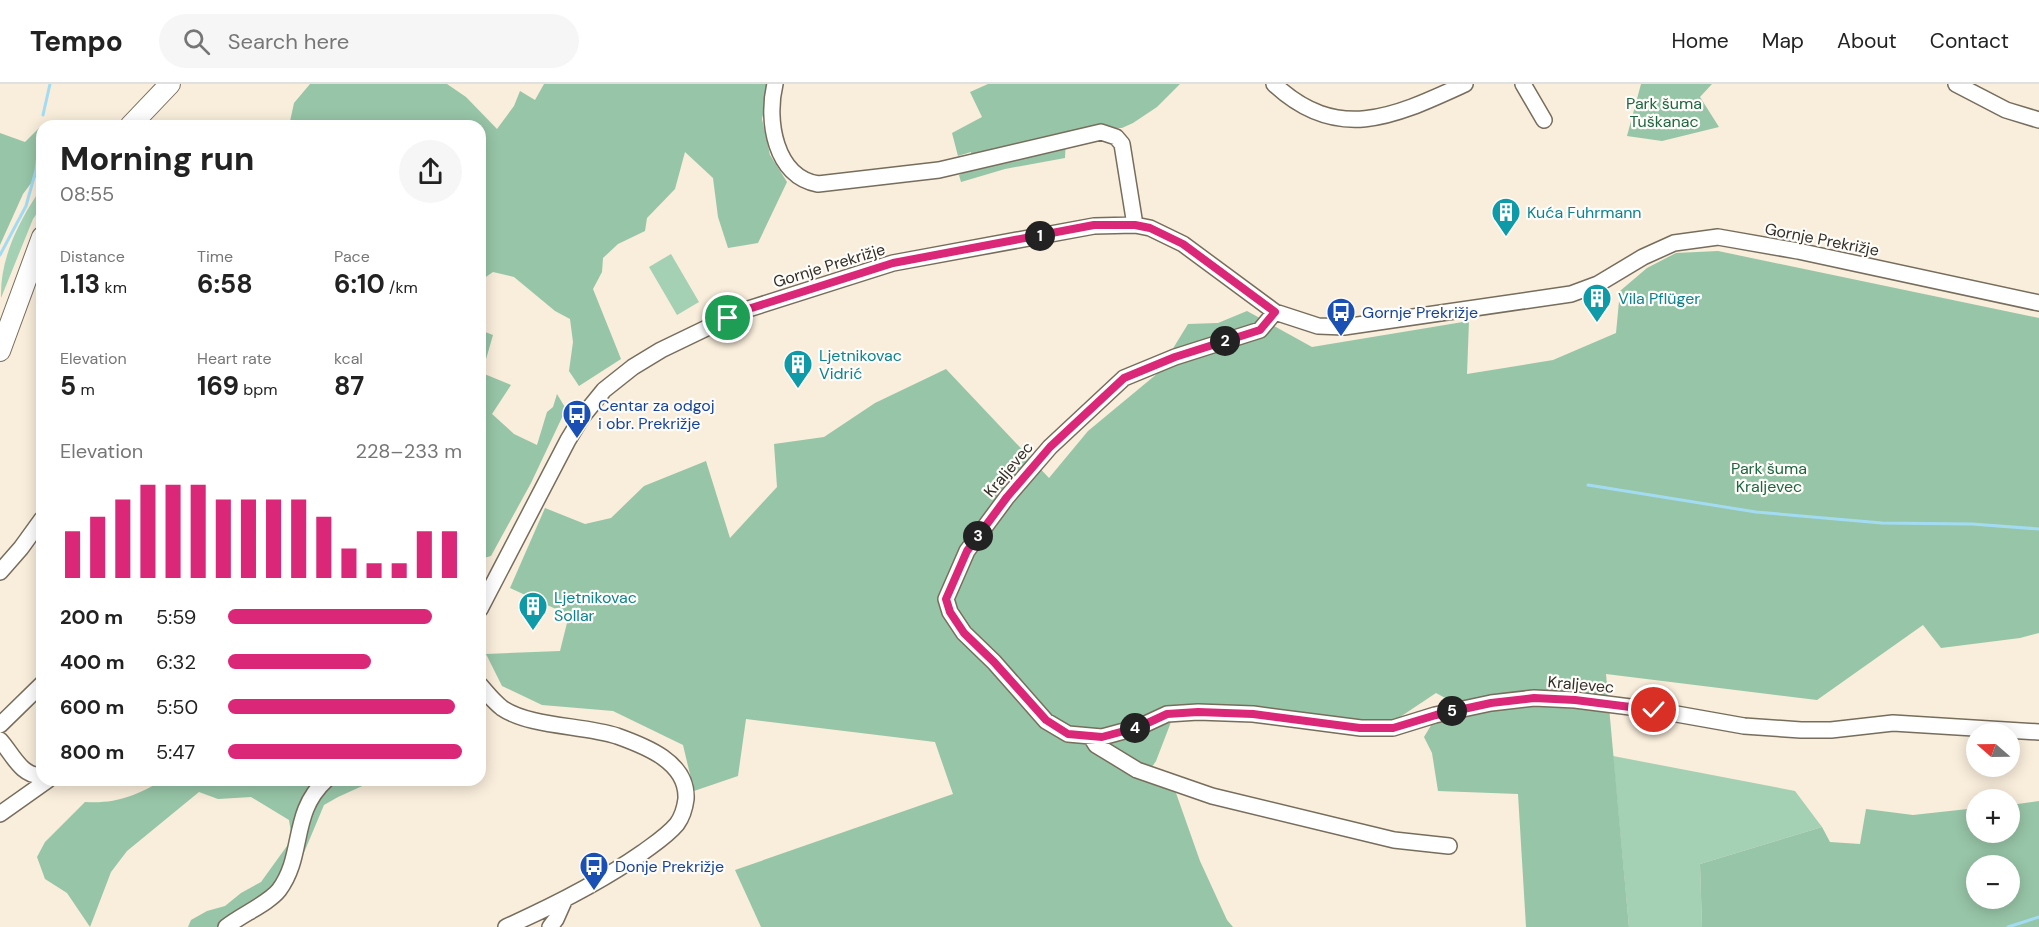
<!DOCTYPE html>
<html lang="en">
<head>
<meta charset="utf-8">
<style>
  :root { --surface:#fff; --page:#f6f6f6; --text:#222; --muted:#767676; --line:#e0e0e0; --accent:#db2777 }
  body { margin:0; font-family:"DM Sans",sans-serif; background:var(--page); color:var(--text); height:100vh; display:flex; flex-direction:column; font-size:22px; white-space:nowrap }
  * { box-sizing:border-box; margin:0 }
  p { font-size:20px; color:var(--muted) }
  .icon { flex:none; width:33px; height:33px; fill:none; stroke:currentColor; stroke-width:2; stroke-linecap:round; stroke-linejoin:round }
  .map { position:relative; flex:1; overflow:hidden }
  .drawer { position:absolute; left:36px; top:36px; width:450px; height:666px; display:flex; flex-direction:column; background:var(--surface); border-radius:18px; box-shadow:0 3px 15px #0003 }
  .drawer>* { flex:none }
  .needle { width:39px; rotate:290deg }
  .fabs { position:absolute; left:1966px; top:639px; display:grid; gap:12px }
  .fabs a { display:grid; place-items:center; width:54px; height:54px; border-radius:50%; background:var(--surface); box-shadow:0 3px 15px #0003; font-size:30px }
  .pin { position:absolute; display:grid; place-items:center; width:51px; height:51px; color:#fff; margin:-26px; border:3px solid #fff; border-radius:50%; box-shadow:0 2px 6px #0007 }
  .km { position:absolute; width:30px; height:30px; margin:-15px; border-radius:50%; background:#222; color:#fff; font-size:16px; line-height:30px; text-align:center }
  .round { display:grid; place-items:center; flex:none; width:63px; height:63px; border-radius:32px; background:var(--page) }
  .headline { display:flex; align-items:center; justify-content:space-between; height:102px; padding:0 24px }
  h1 { font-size:33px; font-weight:700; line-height:45px }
  .metrics { display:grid; grid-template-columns:repeat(3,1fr); gap:9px; height:102px; padding:6px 24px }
  .metrics div { display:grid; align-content:center }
  .metrics b { font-size:26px; font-weight:700 }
  .metrics small { font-size:16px; font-weight:400 }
  .metrics p { font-size:16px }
  .chart { height:168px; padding:12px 24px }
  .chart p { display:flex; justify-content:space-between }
  .chart svg { width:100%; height:108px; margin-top:6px; stroke:var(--accent); stroke-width:6 }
  ul { padding:0 24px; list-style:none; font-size:20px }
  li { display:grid; grid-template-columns:96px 72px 1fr; align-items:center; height:45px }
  li i { height:15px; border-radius:8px; background:var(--accent) }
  header { display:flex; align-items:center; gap:36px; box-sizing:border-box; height:84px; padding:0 30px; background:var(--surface); border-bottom:2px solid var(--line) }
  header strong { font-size:28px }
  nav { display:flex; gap:33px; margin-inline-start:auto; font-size:21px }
  .search { width:420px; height:54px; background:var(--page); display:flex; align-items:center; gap:15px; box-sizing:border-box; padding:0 21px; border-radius:33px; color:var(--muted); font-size:22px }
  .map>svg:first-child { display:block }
  .green { fill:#a4d0b3 }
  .forest { fill:#97c5a7; fill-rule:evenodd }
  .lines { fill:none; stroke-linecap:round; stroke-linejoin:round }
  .stream { stroke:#a3dcf2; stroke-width:3 }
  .minor-casing { stroke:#776d5c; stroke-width:18 }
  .major-casing { stroke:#776d5c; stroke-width:22 }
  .minor { stroke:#fff; stroke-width:15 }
  .major { stroke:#fff; stroke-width:20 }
  .route-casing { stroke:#fff; stroke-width:12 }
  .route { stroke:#db2777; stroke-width:8 }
  .labels { text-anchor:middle; stroke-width:4.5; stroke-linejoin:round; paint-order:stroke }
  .park-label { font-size:16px; fill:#1d6640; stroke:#fefcf8 }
  .culture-label { font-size:16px; fill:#0d838f; stroke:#fefcf8; text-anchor:start }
  .street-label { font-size:16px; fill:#322e27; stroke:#fefcf8 }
  .transit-label { font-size:16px; fill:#164399; stroke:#fefcf8; text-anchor:start }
</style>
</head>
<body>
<header>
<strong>Tempo</strong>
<div class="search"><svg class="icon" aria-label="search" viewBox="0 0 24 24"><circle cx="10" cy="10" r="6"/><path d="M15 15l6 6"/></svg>Search here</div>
<nav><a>Home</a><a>Map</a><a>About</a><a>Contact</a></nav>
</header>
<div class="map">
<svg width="2039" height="843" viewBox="0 0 2039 843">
  <rect width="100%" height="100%" fill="#f9eddb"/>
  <path class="green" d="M36,112L42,117V122L33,135L1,214C0,177 16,143 36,112Z
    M671,170L699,218L677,231L649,183Z
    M1613,672L1795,707L1822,743L1700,780L1702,843H1629Z"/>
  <path class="forest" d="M310,0H447L466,13L497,45L514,22L520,7L535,16L544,0H770L762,35L770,71L787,98L758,159L728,164L718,133L713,94L685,68L675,105L647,134L645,147L618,160L603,174L602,188L593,205L621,275L579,302L569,287L573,258L570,235L555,227L514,193L493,188L480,197V42H289L294,19Z
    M988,0H1180L1157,23L1133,39L1122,44H1105L1066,52L1065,74L1005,85L961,98L959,91L971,85V68L958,72L952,49L982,33L970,8Z
    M1641,0H1712L1700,13L1719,43L1662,57L1627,52Z
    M39,44L38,90L23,110L0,161V49L25,58Z
    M1718,167L2039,234V549L2020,554L1941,564L1923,541L1817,616L1606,590L1629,843H1526L1518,710L1438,707L1432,669L1424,653L1447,615L1436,609L1397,635L1360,637L1317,631L1202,622L1176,625L1156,677L1145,693L1176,709L1200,777L1227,836L1233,843H761L735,786L953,710L935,658L746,635L738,692L694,707L683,661L613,627L542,621L502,602L486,570L560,567L569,531L510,504L545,424L585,440L611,434L644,402L706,377L730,454L777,403L774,360L824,353L875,319L946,285L1049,394L1088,347L1158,289L1188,240L1218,239L1247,227L1312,263L1469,237L1467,290L1553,276L1616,249L1620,207L1647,184L1676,169Z
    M480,246L493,251L482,289L511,301L492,330L514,350L537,361L547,328L553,323L557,310L566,325L531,399L491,472L480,475Z
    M164,696H367L369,699L338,713L324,721L295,790L222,843H188L191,836L207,827L225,822L241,809L261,798L292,755L289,736L251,713L218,715L199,708L127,767L111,788L90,843L67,809L45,795L37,773L45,758L85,718C118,720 136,711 164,696Z
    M2039,717V843H1702L1700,780L1822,743L1830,758L1860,760L1866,725L1913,731L1977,724V748H2010V721ZM1977,782H2010V814H1977Z"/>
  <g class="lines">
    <path class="stream" d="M43,31L50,0
      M0,171L26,122L36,86L42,43
      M1588,401L1756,428L1882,439L1972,440L2039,445
      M2008,843L2039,833"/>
    <g class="minor-casing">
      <path id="minor" d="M775,0C766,36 775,93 818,100L939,86L1101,48L1116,53L1122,60L1135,141
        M1274,0C1338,60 1395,32 1465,0
        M1523,0L1544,36
        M1956,0L2006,26L2039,36
        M1275,228L1260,246L1175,273L1124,294L1050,363L1007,413L967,467L946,515L950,528L964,549L994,578L1046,637L1068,650L1102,653L1139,643L1167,630L1198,628L1253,630L1361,644H1393L1435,631L1491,619L1534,614L1575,616L1654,626L1744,642L1801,646H1831L1893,639L2039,648
        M0,488L21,464L42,435
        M480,525L568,356L582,333L604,306L633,283L661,266L742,227L893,179L1094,142L1135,141L1150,144L1183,160L1275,228L1318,242L1344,243L1571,210L1598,200L1643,173L1674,159L1718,153L1798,167L2039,219
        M480,601C487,609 493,617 502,624C530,643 583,641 617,652C645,662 688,678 686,715C685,723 682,733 677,740C667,752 654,760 642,769C599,799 553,822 506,843
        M0,641L42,600
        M1091,653L1096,661L1137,686L1212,712L1394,756L1449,762
        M0,656C12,669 22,694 42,691
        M0,730L48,696
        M226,843C241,831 269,819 279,806C305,771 290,729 326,696
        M550,843L556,835L564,817"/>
    </g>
    <g class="major-casing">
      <path id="major" d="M130,42L170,0
        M0,267L42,153"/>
    </g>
    <use href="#minor" class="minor"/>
    <use href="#major" class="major"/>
  </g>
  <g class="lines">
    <g class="route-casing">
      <path id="route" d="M728,234L742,227L893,179L1094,141H1135L1150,144L1183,160L1275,228L1260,246L1175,273L1124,294L1050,363L1007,413L967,467L946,515L950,528L964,549L994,578L1046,636L1068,650L1102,653L1139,643L1167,630L1198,628L1253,630L1360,644H1393L1436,631L1491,619L1534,614L1575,616L1654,626"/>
    </g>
    <use href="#route" class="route"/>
  </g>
  <defs>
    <g id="building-pin" transform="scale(1.5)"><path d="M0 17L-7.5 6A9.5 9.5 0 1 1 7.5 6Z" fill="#0f9aa8" stroke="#fefcf8"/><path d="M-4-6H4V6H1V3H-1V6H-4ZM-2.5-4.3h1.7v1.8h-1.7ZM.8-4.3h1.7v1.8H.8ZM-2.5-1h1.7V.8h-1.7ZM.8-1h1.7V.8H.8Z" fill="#fff"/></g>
    <g id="bus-pin" transform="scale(1.5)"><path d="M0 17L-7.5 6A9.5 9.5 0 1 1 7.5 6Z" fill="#1a4fb4" stroke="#fefcf8"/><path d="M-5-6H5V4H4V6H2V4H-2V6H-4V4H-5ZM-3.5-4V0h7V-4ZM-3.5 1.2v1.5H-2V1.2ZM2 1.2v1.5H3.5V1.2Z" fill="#fff"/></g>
  </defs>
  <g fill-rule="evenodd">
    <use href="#building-pin" x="1506" y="128"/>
    <use href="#building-pin" x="1597" y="214"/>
    <use href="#bus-pin" x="1341" y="228"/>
    <use href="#building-pin" x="798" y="280"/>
    <use href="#bus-pin" x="577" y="330"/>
    <use href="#building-pin" x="533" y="522"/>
    <use href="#bus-pin" x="594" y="782"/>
  </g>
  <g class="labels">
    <g class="park-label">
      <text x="1664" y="25">Park šuma<tspan x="1664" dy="18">Tuškanac</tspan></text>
      <text x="1769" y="390">Park šuma<tspan x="1769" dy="18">Kraljevec</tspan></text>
    </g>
    <g class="culture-label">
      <text x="1527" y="134">Kuća Fuhrmann</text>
      <text x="1618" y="220">Vila Pflüger</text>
      <text x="819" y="277">Ljetnikovac<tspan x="819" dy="18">Vidrić</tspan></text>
      <text x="554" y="519">Ljetnikovac<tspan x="554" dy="18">Sollar</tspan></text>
    </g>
    <g class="street-label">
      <text transform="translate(1822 155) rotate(11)" y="6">Gornje Prekrižje</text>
      <text transform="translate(829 181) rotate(-17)" y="6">Gornje Prekrižje</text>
      <text transform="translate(1008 385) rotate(-50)" y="6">Kraljevec</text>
      <text transform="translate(1581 600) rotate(5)" y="6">Kraljevec</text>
    </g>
    <g class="transit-label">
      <text x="1362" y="234">Gornje Prekrižje</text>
      <text x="598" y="327">Centar za odgoj<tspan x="598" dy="18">i obr. Prekrižje</tspan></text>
      <text x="615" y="788">Donje Prekrižje</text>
    </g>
  </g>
</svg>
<div class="fabs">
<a><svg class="needle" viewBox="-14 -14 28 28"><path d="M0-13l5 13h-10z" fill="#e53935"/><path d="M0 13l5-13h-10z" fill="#767676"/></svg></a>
<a>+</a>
<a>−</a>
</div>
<div class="pin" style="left:728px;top:234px;background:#1e9e55"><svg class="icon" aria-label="arrive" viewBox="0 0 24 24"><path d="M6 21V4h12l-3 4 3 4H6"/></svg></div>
<div class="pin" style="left:1654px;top:626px;background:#d93025"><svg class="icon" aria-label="check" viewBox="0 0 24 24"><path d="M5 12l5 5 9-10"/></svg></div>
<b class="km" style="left:1040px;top:152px">1</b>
<b class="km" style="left:1225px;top:257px">2</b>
<b class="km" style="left:978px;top:452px">3</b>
<b class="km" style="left:1135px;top:644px">4</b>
<b class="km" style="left:1452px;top:627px">5</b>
<section class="drawer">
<div class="headline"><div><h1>Morning run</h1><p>08:55</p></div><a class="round"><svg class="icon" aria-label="share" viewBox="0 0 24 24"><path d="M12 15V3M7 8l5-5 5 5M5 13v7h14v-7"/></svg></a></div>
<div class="metrics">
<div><p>Distance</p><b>1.13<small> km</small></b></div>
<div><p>Time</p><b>6:58</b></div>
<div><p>Pace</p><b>6:10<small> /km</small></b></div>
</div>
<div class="metrics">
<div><p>Elevation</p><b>5<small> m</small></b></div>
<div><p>Heart rate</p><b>169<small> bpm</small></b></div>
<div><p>kcal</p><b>87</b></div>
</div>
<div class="chart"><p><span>Elevation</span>228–233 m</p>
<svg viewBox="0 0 160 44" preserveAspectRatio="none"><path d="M5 44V25M15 44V19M25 44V12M35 44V6M45 44V6M55 44V6M65 44V12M75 44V12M85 44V12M95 44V12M105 44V19M115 44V32M125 44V38M135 44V38M145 44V25M155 44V25"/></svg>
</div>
<ul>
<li><b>200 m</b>5:59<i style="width:87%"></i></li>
<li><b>400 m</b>6:32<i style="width:61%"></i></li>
<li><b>600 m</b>5:50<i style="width:97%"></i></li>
<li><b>800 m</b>5:47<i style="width:100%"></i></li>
</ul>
</section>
</div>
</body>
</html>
